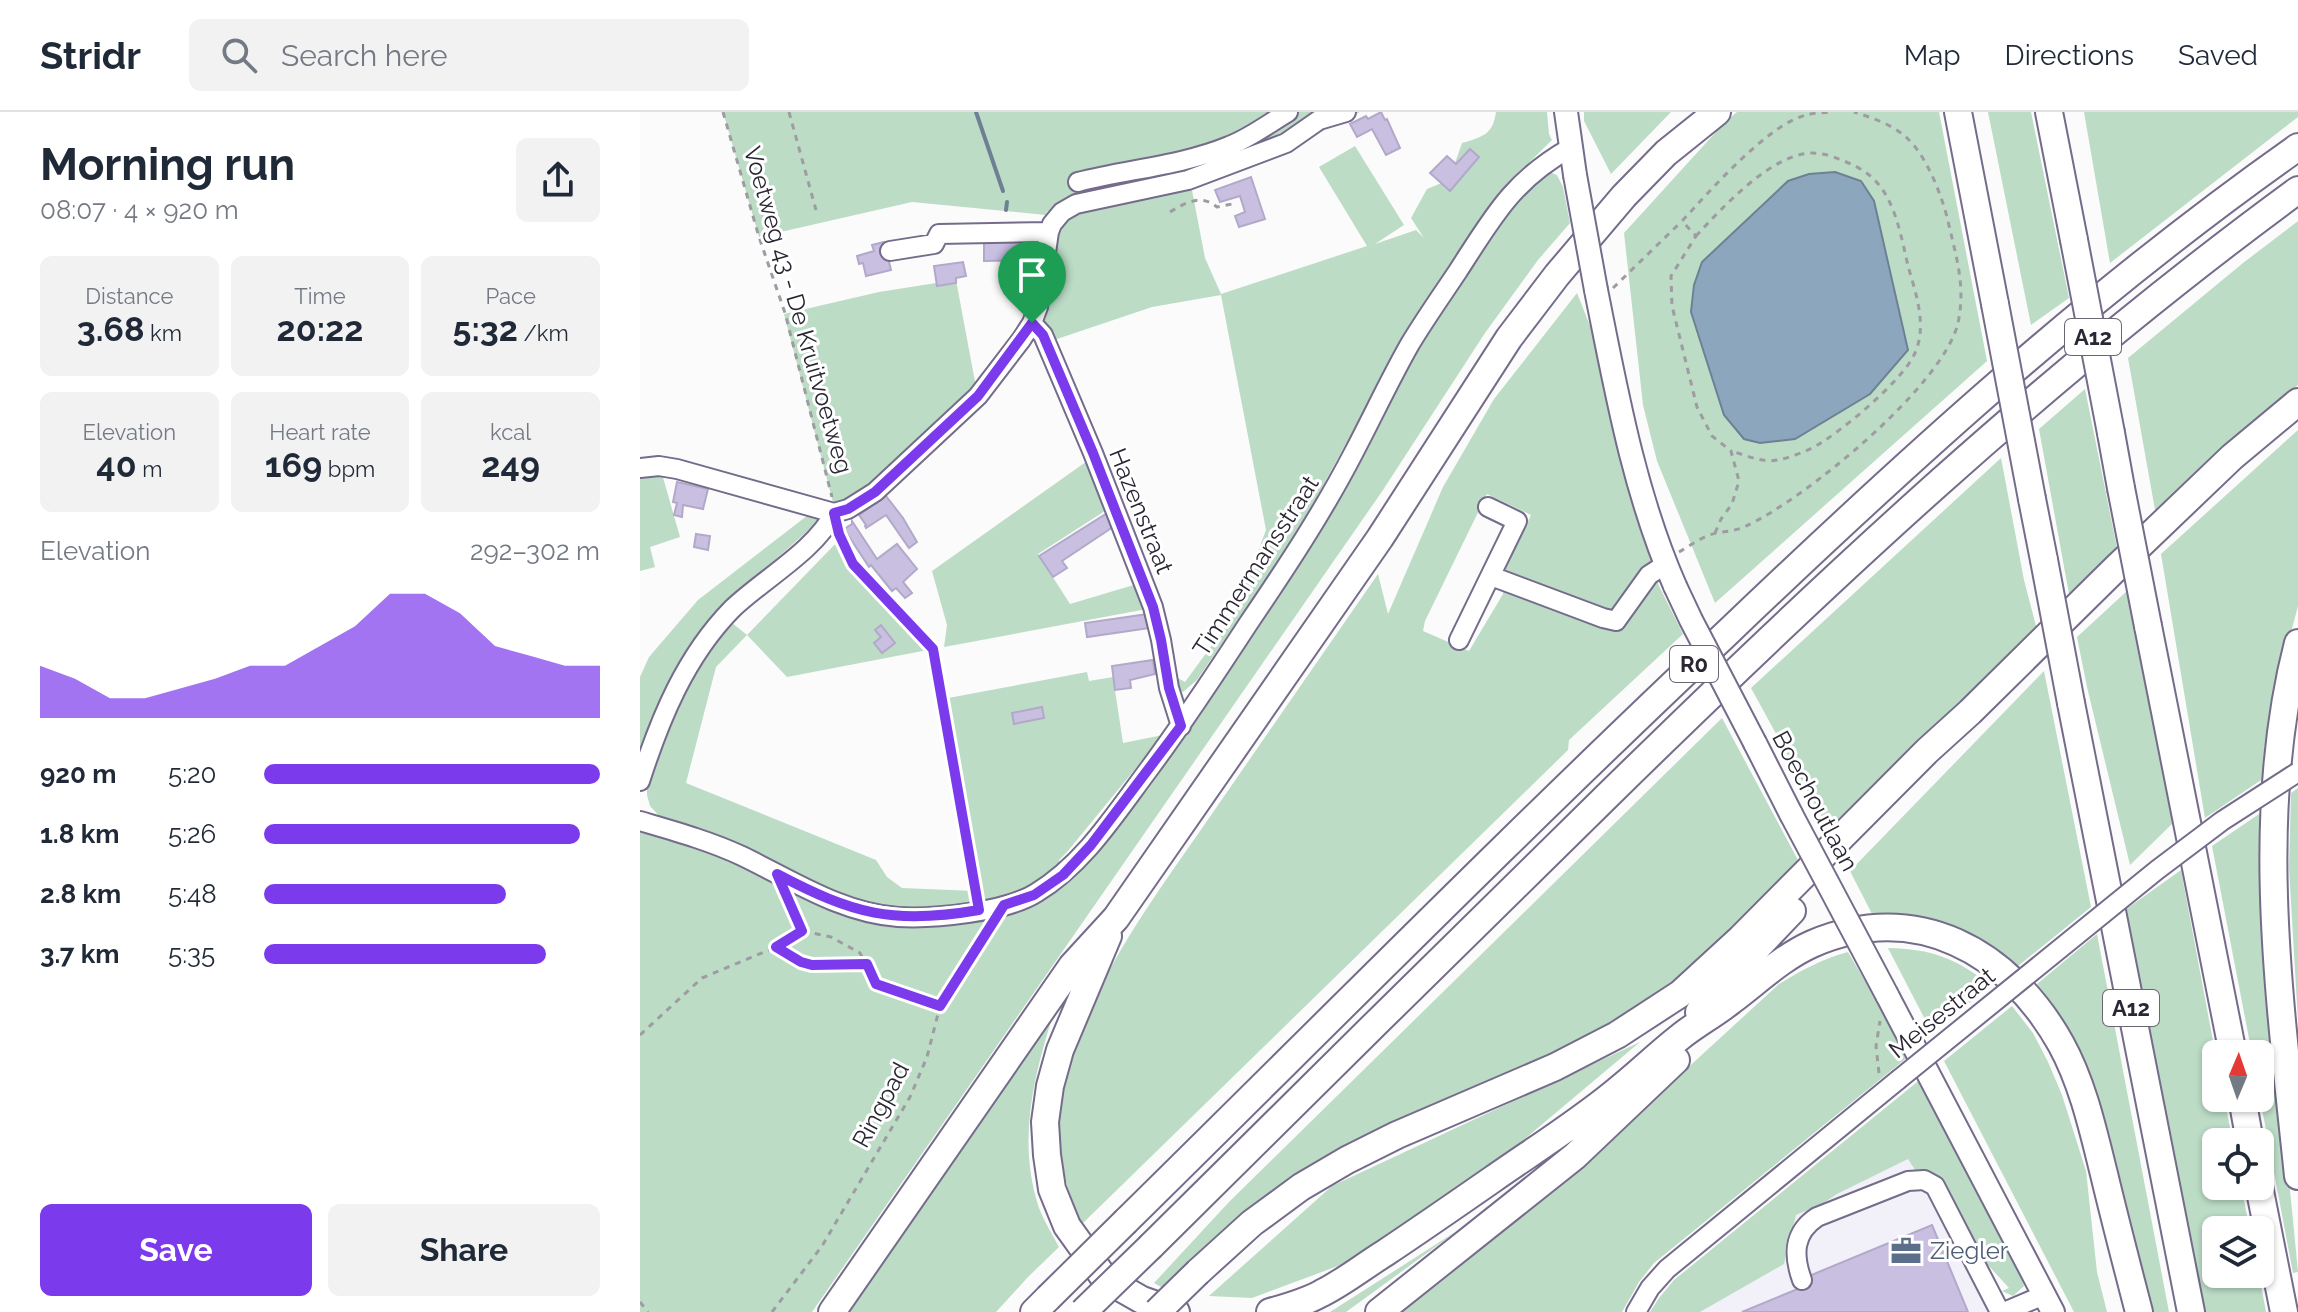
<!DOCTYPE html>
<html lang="en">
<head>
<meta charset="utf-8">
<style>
  :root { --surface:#fff; --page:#f2f2f3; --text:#1f2937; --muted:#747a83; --line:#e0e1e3; --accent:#7c3aed }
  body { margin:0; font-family:Raleway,sans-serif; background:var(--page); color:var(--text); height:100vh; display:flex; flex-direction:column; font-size:30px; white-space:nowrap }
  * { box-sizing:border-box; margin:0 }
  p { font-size:26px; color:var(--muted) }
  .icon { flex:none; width:44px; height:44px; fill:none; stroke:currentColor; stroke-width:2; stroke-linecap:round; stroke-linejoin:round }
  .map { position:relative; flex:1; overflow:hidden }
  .drawer { display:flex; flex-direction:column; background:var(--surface); width:640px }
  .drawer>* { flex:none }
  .needle { width:52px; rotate:2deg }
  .controls { position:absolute; left:1562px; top:928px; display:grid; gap:16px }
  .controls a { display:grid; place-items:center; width:72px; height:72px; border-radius:12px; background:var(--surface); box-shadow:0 2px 6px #0004; font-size:40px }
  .pin { position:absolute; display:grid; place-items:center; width:68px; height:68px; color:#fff; margin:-82px -34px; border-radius:50% 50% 50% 0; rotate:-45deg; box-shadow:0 0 8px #0007 }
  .pin .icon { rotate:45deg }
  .round { display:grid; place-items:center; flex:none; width:84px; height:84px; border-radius:12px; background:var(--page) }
  .head { display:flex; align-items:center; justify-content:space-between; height:136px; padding:0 40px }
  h1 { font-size:44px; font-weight:700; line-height:60px }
  .figures { display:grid; grid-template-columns:repeat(3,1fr); gap:12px; height:136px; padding:8px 40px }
  .figures div { display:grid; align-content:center; border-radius:12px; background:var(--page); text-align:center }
  .figures b { font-size:34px; font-weight:700 }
  .figures small { font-size:22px; font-weight:400 }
  .figures p { font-size:22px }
  .chart { height:224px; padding:16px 40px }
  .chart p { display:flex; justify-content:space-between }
  .chart svg { width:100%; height:144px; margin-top:8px; fill:var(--accent); opacity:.7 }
  .cta { display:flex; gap:16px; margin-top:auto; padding:16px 40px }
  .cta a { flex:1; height:92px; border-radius:12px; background:var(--accent); color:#fff; font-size:32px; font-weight:700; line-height:92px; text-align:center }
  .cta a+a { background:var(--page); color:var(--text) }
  ul { padding:0 40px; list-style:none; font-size:26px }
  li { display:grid; grid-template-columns:128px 96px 1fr; align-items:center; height:60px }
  li i { height:20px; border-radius:10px; background:var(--accent) }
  header { display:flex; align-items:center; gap:48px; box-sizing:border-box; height:112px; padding:0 40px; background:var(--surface); border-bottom:2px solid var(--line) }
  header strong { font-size:38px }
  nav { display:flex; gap:44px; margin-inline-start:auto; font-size:28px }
  .search { width:560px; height:72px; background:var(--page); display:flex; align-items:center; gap:20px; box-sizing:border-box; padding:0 28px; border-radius:12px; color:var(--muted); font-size:30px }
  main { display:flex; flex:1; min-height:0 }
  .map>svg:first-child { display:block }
  .built { fill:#f2f0f8 }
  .green { fill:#bcdcc6; fill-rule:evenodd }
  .water { fill:#8ca6be; stroke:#6f8094; stroke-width:2 }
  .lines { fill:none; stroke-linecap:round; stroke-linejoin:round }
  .stream { stroke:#6f8094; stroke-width:4 }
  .building { fill:#c9bfe1; stroke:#b2a8ca; stroke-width:2 }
  .minor-casing { stroke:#756b8a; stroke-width:22 }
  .major-casing { stroke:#756b8a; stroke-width:26 }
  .highway-casing { stroke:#756b8a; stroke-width:30 }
  .path { stroke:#9e9ca2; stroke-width:3; stroke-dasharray:6 6; stroke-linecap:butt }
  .minor { stroke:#fff; stroke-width:18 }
  .major { stroke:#fff; stroke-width:22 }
  .highway { stroke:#fff; stroke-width:26 }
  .minor-bridge-casing { stroke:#756b8a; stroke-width:22; stroke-linecap:butt }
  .major-bridge-casing { stroke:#756b8a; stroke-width:26; stroke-linecap:butt }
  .highway-bridge-casing { stroke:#756b8a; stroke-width:30; stroke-linecap:butt }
  .minor-bridge { stroke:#fff; stroke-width:18 }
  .major-bridge { stroke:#fff; stroke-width:22 }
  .highway-bridge { stroke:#fff; stroke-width:26 }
  .route-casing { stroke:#fff; stroke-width:16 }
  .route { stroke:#7c3aed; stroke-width:10 }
  .labels { text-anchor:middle; stroke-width:6; stroke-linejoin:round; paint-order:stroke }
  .shield { fill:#fff; stroke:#6a6770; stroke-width:2 }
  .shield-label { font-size:22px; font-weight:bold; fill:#2a2633 }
  .street-label { font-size:24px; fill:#2a2633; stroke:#fff }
  .service-label { font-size:24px; fill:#4e5e75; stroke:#fff; text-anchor:start }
</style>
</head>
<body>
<header>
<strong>Stridr</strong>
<div class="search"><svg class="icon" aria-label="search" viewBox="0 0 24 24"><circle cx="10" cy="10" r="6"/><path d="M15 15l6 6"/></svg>Search here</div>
<nav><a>Map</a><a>Directions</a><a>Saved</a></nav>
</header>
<main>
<section class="drawer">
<div class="head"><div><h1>Morning run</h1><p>08:07 · 4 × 920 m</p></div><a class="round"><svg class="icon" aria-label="share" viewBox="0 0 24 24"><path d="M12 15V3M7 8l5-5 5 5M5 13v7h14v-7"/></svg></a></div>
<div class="figures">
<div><p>Distance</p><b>3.68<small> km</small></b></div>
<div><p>Time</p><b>20:22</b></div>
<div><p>Pace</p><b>5:32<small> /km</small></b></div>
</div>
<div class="figures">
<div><p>Elevation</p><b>40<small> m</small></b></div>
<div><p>Heart rate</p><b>169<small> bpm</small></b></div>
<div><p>kcal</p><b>249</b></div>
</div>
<div class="chart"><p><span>Elevation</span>292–302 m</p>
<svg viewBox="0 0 160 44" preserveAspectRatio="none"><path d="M0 44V28L10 32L20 38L30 38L40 35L50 32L60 28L70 28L80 22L90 16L100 6L110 6L120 12L130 22L140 25L150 28L160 28V44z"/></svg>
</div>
<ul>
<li><b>920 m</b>5:20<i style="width:100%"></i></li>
<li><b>1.8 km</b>5:26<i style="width:94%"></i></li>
<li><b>2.8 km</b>5:48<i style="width:72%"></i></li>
<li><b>3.7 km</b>5:35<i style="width:84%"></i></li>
</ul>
<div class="cta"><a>Save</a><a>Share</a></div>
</section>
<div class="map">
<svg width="1658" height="1200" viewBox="0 0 1658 1200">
  <rect width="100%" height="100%" fill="#fbfbfb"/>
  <path class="built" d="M1268,1047L1354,1185L1361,1200H1060L1144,1152L1156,1103L1182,1092L1197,1082Z"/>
  <path class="green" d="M83,0H720L658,31L551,73L565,146L581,182L727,134L679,55L715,34L764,113L735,132L776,118L784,126L771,106L787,77L804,70L814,54L822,31C842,25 853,23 856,0H907L909,22L912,28L859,80L836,115L763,226L659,418L557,568L543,580L537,577L534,564L545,570L594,503L626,418L581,183L512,195L414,228L405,210L404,201L422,108L408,104L407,98L406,103L272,90L119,125Z
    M944,0H1031L971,62L944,9Z
    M1097,0H1299L1347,249L1075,491L1017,349L1003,293L984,121L1085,10Z
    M1348,0H1391L1429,186L1391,213Z
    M1444,0H1658V5L1470,151Z
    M909,60L917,63L923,75L930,111L898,148L845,221L743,378L172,1200H0V716L66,737L195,796L369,799L464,726L861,106L902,62Z
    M1658,109V273L1515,398L1488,246L1603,151Z
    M316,168L336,275L259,348L223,378L194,394L144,202L239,180L296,171L297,174L316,171Z
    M937,181L954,224L981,341L1019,474L1043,522L929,628L928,638L442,1112C425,1075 414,1036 420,994C438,882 513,788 576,696C630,618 684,540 738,462L748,502L803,375L854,287ZM847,382L891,403L866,456L863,482L829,539L783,519L785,509Z
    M1445,277L1477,436L1429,482L1399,317Z
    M1658,318V494L1640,562L1624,666L1565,706L1521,442Z
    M1361,346L1384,468L1396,514L1191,722L1111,576Z
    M450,347L468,397L398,442L430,492L497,472L507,497L304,535L307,513L292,459Z
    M22,362L40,425L10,435L15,455L0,459V366Z
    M172,400L178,401L181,407L107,473L0,649V565L9,545L58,488Z
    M201,426L213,452L293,537L147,565L107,523L76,555L46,671L236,748L247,765L262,776L335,779L313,662L303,587L447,560L449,569L473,565L483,631L523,623L427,740L419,748L420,754L390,775L340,792L292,799L227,794L22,707L10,694L7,683V673L16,643L57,553L91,510L107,523Z
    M1487,479L1535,709L1490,753L1447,575L1437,525Z
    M1404,559L1451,795L1378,854C1325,815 1298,806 1232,802L1210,759Z
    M1082,606L1159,750L1100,812L1042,865L969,915L635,1080L523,1176L514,1171L589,1090Z
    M1658,676V909L1649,756L1651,681Z
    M1622,700L1626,832L1658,1160L1653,1161L1620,986V942H1612L1572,734Z
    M1541,758L1576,945V986H1584L1593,1030H1576V1074H1601L1610,1118H1576V1162H1619L1626,1200H1563L1485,798Z
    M1457,822L1529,1200H1510L1444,952L1424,912L1397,872Z
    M1248,836C1291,837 1317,846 1351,874L1292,921Z
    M1208,840L1269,944L1014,1151L999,1170L982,1200H760L797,1173L944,1051L1139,872C1162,858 1182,847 1208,840Z
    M416,894C395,959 376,1027 399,1096C404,1109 412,1122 419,1135L388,1165L356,1200H204Z
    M1372,894L1393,921L1408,950L1422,983L1446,1059L1457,1160L1467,1200H1434L1304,949Z
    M1000,930L855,1052L714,1148L612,1186L569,1184L692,1074Z
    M1282,966L1378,1149L1384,1174L1373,1184L1362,1179L1369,1176L1306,1107L1268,1047L1197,1082L1182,1092L1156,1103L1144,1152L1060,1200H1010L1019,1186L1034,1168Z
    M820,1117L706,1200H690Z"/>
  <path class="water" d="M1195,60L1221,69L1234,89L1268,238L1230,282L1155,327L1120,331L1104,327L1084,303L1051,200L1054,173L1062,150L1148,69L1169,62Z"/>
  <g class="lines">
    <path class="stream" d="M336,0L363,79
      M366,98L367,90"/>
  </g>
  <path class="building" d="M741,0L745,8L747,7L760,36L746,43L732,17L717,25L710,12L726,4L728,7Z
    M830,37L839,45L810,79L790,61L807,44L816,52Z
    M611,65L625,107L599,115L595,104L605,100L600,84L580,90L575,78Z
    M400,127L398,144H385V148L344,149V129Z
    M244,130L251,158L226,164L223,151L219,152L217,144L234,139L232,133Z
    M323,150L326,164L316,166V171L297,174L294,154Z
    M37,370L68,377L63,397L43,393L42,405L34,403L37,391L33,390Z
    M246,384L263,406L277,430L269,436L246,403L226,416L225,414L226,413L219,403Z
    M469,400L476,413L422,449L427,456L413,465L399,444Z
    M212,409L237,447L257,432L277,457L263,470L272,481L265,486L256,476L252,479L231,453L229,455L204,417L212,412Z
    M56,422L70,424L68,438L54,435Z
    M508,502L510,516L447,525L445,511Z
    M241,513L255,531L242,541L234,531L241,525L235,518Z
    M513,548L515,562L490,568L491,576L475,578L472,554Z
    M402,595L404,606L374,612L372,601Z
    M1292,1113L1328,1200H1102L1172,1171L1169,1164Z"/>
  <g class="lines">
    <g class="minor-casing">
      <path id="minor" d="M438,70C488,57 540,54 589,34C610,26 628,12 648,0
        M250,139L294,132L299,122L409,120
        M392,211L403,223L453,341L513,495L521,528L529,576L541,614
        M0,356L19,354L37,357L194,401L208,397L235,380L338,284L381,228L392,211L398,195L409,120L412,112L422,100L436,92L548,68L646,31L679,8L706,0
        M851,464L963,506L976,509L1009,463L1026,452
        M819,528L877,409L848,395
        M0,669C20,607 45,545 92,497C122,468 176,438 194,401
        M0,709C34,719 70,729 102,744C152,768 201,801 258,805C294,807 366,800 396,781C444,752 476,701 509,657C544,610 576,561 608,512C646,456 683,400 714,340C733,304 750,267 770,232C785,207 802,183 818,159C853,105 872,69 930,36
        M1162,1168C1153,1143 1153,1121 1177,1105L1268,1069L1284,1068L1295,1074L1360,1200
        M996,1200L1010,1176L1027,1157L1258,968
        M1364,1200L1404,1183"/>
    </g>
    <g class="major-casing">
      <path id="major" d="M926,0L935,63
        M956,178C976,278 994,380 1035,474
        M1115,631L1151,702
        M1247,883L1413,1200"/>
    </g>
    <g class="highway-casing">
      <path id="highway" d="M1318,0L1355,192
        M1409,0L1434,128
        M1471,321L1481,376
        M1392,387L1404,448
        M1508,514L1593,942
        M1658,531C1613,705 1640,888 1658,1064
        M1431,591L1551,1200
        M468,824L420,938L410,974L405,1010L407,1043L412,1077L427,1114L465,1167L502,1188L536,1200
        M1059,900L1070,885L1152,799
        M1602,986L1610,1030
        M1619,1074L1644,1200
        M486,1109C685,913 882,714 1086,522C1267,349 1453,179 1658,35
        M511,1134C661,985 812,836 963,688C1183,472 1409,260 1658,78
        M558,1160L612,1111L661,1075L707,1048L757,1023L915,955L977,923L1040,882L1101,826L1287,639L1330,600L1476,456L1592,345L1658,290
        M192,1200L432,854L476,806L740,426L869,226L917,163L984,84L1026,41L1077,0
        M394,1200L408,1186
        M630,1200C648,1195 666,1190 682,1181C704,1170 724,1154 745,1141C781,1117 817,1092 853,1067C893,1039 936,1012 974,981C997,963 1017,943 1040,925C1056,912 1075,902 1091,889C1118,869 1141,846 1172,832C1276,787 1369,839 1421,932C1443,972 1453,1018 1464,1062C1475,1108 1487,1154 1499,1200
        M739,1200L935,1044L1036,948"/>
    </g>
    <path class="path" d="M83,0L119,125L145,201L192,385
      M149,0L176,98
      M530,100C546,90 562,82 577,95L592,92
      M1056,124C1083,95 1131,42 1172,41C1182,41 1192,44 1201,48C1221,55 1237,66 1247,85C1258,105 1263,132 1268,154C1276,182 1288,215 1274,243C1262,269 1198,323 1172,336C1162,341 1148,346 1138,348C1121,351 1106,343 1091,339
      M973,176L1042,109
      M1075,421L1081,407L1092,392L1099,369L1091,339L1072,324L1057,295L1032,194L1031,164L1056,124L1042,109C1070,79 1127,13 1166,3C1173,1 1183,1 1191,0
      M200,424L213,452L293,537L337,786
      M1039,440C1050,434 1064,423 1077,421C1087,419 1096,419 1106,414C1165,387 1303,274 1318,211C1326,173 1316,145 1308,109C1302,84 1287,45 1268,27C1254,13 1233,6 1214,0
      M163,819L191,825L220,841L236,872L300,894
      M136,835L161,850L172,853L227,852
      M0,923L62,866L136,835L162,819L146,784
      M1239,961L1236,934L1240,909
      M0,1190L8,1200
      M132,1200L182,1134L270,985L287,945L300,894L351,813"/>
    <use href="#minor" class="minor"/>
    <use href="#major" class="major"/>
    <use href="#highway" class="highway"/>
    <g class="minor-bridge-casing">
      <path id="minor-bridge" d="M1258,968L1517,758L1582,709L1658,660"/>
    </g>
    <g class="major-bridge-casing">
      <path id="major-bridge" d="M935,63L956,178
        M1035,474L1051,508L1115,631
        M1151,702L1247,883"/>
    </g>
    <g class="highway-bridge-casing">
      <path id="highway-bridge" d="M1434,128L1471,321
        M1355,192L1392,387
        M1481,376L1508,514
        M1404,448L1431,591
        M408,1186L486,1109
        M443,1200L511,1134
        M517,1200L558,1160"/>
    </g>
    <use href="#minor-bridge" class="minor-bridge"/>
    <use href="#major-bridge" class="major-bridge"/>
    <use href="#highway-bridge" class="highway-bridge"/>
  </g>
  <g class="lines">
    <g class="route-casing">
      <path id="route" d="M392,211L403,223L453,341L513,495L521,528L529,576L541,614L451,733L423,763L394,783L364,793L300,894L236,872L227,852L172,853L161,850L136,835L162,819L137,762C213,802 253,813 339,798L293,537L213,452L199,422L194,401L208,397L235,380L338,284Z"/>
    </g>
    <use href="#route" class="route"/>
  </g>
  <defs>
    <g id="office-bare" transform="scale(2.4)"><path d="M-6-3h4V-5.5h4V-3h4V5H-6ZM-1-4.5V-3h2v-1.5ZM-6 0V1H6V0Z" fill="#5c6f8a" stroke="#fff" stroke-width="2.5" paint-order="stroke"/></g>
  </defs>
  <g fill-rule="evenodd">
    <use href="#office-bare" x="1266" y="1139"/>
  </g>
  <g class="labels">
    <g class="shield">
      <rect x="1425" y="207" width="56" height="36" rx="6"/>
      <rect x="1030" y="534" width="48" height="36" rx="6"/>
      <rect x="1463" y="878" width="56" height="36" rx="6"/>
    </g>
    <g class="shield-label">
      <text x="1453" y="233">A12</text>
      <text x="1054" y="560">R0</text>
      <text x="1491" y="904">A12</text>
    </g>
    <g class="street-label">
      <text transform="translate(158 198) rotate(74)" y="8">Voetweg 43 - De Kruitvoetweg</text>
      <text transform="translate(501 399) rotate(68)" y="8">Hazenstraat</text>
      <text transform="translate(616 454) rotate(-57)" y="8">Timmermansstraat</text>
      <text transform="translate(1175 689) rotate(62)" y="8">Boechoutlaan</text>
      <text transform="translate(1302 901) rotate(-39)" y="8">Meisestraat</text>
      <text transform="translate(241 993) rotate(-62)" y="8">Ringpad</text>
    </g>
    <g class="service-label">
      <text x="1290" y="1147">Ziegler</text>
    </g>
  </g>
</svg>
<div class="controls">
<a><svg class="needle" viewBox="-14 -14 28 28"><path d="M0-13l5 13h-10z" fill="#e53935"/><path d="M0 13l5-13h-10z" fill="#747a83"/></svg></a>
<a><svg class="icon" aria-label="locate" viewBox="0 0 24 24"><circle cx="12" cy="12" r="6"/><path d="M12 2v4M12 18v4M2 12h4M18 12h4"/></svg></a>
<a><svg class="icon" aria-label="layers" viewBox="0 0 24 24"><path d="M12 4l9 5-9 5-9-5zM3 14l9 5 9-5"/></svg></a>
</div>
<div class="pin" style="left:392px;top:211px;background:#1e9e55"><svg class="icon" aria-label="arrive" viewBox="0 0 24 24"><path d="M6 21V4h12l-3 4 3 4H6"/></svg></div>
</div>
</main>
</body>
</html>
